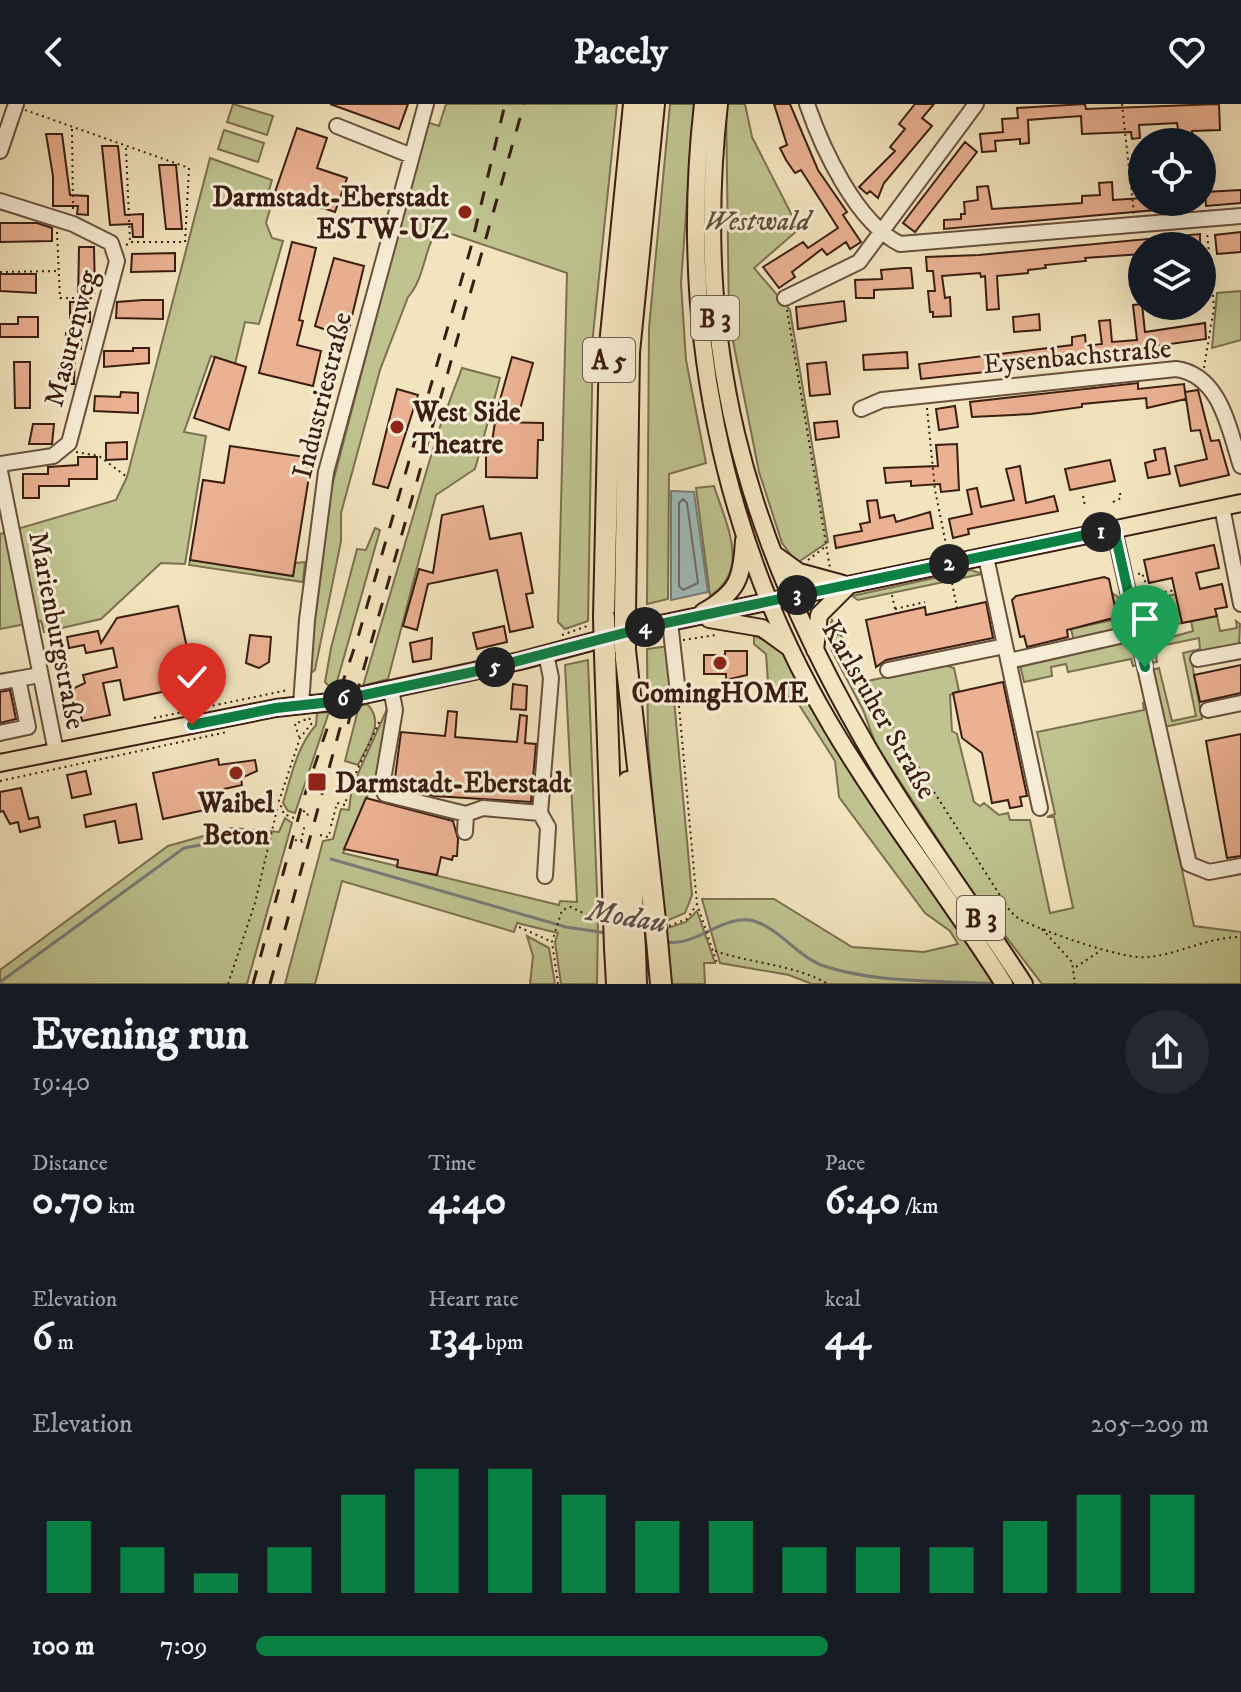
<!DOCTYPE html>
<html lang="en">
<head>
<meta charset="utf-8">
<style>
  :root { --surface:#171b24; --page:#242831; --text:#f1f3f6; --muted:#9ea1a6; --accent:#0b8043 }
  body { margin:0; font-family:"IM FELL DW Pica",serif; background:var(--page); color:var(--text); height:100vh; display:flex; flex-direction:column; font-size:30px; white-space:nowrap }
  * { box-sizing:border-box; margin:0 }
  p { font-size:26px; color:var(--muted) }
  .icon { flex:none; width:44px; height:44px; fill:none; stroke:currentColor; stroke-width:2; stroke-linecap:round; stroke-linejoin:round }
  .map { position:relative; height:880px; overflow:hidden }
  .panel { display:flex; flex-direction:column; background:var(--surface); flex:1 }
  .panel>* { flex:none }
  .controls { position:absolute; left:1128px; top:24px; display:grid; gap:16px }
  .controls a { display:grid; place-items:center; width:88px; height:88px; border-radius:50%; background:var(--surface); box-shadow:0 8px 32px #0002; font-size:40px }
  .pin { position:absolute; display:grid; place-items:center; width:68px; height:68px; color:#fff; margin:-82px -34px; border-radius:50% 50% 50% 0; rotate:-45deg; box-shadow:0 0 8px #0007 }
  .pin .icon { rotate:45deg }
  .km { position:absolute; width:40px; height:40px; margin:-20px; border-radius:50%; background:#222; color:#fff; font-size:22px; line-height:40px; text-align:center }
  .round { display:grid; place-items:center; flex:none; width:84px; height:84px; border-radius:42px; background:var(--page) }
  .summary { display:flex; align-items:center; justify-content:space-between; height:136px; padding:0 32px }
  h1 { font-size:44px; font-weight:800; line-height:60px }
  .figures { display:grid; grid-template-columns:repeat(3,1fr); gap:12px; height:136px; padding:8px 32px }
  .figures div { display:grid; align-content:center }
  .figures b { font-size:40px; font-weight:800 }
  .figures small { font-size:22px; font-weight:400 }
  .figures p { font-size:22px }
  .chart { height:224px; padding:16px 32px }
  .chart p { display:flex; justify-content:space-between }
  .chart svg { width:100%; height:144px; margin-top:8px; stroke:var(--accent); stroke-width:6 }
  ul { padding:0 32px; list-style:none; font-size:26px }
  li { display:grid; grid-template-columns:128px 96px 1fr; align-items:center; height:60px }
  li i { height:20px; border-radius:10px; background:var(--accent) }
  header { display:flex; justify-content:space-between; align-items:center; height:104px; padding:0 32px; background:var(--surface); font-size:36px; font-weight:800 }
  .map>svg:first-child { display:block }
  .green { fill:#bec38f; stroke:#7c7050; stroke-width:2 }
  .water { fill:#9fbcbb; stroke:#777c77; stroke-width:2 }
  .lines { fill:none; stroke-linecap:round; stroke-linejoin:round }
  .shore { stroke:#6d6c66; stroke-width:2 }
  .stream { stroke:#777c77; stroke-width:3 }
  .building { fill:#eab192; stroke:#3b1d11; stroke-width:2 }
  .minor-casing { stroke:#694f3c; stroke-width:18 }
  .major-casing { stroke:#3b1d11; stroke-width:20 }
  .highway-casing { stroke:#3b1d11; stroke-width:24 }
  .path { stroke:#3b1d11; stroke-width:2; stroke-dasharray:2 4; stroke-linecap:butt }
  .minor { stroke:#f7edd5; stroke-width:14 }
  .major { stroke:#f2e4be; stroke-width:16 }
  .highway { stroke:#f2e4be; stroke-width:20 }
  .rail { stroke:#3b1d11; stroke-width:3; stroke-dasharray:14 14; stroke-linecap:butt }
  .highway-bridge-casing { stroke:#3b1d11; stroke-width:24; stroke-linecap:butt }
  .highway-bridge { stroke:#f2e4be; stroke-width:20 }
  .route-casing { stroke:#fff; stroke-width:16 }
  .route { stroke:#0b8043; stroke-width:10 }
  .poi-dot { fill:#8f2418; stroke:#f7edd5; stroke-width:3 }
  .labels { text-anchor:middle; stroke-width:6; stroke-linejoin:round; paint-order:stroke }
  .shield { fill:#f7edd5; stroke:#735b4c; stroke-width:2 }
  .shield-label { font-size:26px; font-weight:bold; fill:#3b1d11 }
  .poi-label { font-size:28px; font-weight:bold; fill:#3b1d11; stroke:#f7edd5; text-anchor:start }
  .park-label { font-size:28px; font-style:italic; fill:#624f37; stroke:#f7edd5 }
  .street-label { font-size:28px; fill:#3b1d11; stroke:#f7edd5 }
  .water-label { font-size:30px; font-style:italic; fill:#594d44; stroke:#f7edd5 }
</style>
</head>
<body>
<header><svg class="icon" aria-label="back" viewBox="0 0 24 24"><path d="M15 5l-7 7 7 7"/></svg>Pacely<svg class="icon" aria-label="heart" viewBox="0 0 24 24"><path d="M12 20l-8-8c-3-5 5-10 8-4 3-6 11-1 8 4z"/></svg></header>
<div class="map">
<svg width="1241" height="880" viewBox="0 0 1241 880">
  <rect width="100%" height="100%" fill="#f2e4be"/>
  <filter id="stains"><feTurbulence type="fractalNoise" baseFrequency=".0025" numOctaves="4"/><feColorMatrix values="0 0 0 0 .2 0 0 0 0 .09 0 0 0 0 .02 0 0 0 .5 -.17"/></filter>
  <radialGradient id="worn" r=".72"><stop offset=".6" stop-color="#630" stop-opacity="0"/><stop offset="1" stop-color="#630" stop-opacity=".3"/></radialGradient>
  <path class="green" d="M233,0L273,12L267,31L227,18Z
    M446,0H617L593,231L588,517L565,525L558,518L567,169L437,125C424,146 424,176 408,193L380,266L341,409V437L315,566L308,571L332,382L427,18L439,22Z
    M670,0H694L681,179L686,256L706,359L669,370L668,495L647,500L649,224Z
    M726,0H745L752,33L799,125L754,164L790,206L828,438L797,459L782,439L759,368L729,217Z
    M224,26L264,39L258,58L218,45Z
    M210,54L272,76L269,86L275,88L266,119L272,134L283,137L259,220L245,218L235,260L211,252L184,328L206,332L185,460L161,459L101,515L44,528L41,517L0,525V430L116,396L127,373Z
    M1241,187V236L1212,244L1217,189Z
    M462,264L500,274L475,365L436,391L388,575L363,582L438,328Z
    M714,382C726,420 751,466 710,492L696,384Z
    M375,424L380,426L334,588L325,578L331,544L357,445L366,446Z
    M190,456L293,472L295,459L305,458L303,478L189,461Z
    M971,466L982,470L858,496L852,492Z
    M1112,489L1121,495L1126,516L1122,525L1074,537L1071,525L1117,515Z
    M1176,490L1182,519L1144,527L1138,499Z
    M1217,512L1220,527L1237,524L1236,517L1240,520L1239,541L1191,554L1202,615L1164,623L1152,566L1159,564L1172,617L1196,612L1183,549L1200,545L1199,534L1155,543L1157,558L1151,559L1147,540L1193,527L1191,517Z
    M832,516L867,577L944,561L954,564L959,587L950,591L952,627L957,630L974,698L980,702L984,699L999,711L1008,709L1010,716H1030L1050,809L1073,804L1054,713H1047L1055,710L1037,628L1144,606L1143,599L1146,598L1194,822L1241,828V880H1042L975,792L876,641L863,606L831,545L827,533Z
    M754,532L779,541L841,652L994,880H812L789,871L720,859L702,795H774L852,843L924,848L958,840L950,827L925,809L839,693L835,657L794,593L769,592L766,550L754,540Z
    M1130,536L1137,561L1133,562L1131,555L1068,568L1066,560L1051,563L1052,572L1024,578L1020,561Z
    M669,542L692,791L685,809L664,818L648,640L647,545Z
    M588,556L598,814L597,880H561L555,838L558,829L517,819L514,828L342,777L315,880H285L323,737L333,735L341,705L349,706L352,683L387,605L391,606L381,660L343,749L559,801L560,797L577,798L565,561Z
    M367,600C386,618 367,641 358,661L345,657L359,602Z
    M329,608L295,709L288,707L283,699C291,673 297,642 316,621L317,609Z
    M285,714L292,719L247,880H0V866L168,742L232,724L279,728Z
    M697,807L715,859H704L705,880H670L665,825L686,818Z
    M527,832L549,844L555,880H530L533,852Z"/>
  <path class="water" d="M671,387L694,388L708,488L671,496Z"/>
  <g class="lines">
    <path class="shore" d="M683,395L687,399L698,479L683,486L679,482V399Z"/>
    <path class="stream" d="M331,755L566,823L607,829
      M666,838C698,843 723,809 754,817C780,825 796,851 821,861C876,880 939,876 998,880
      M0,878L184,744L216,738L268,742"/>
  </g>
  <path class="building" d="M330,0H408L399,25Z
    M774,0H790L818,66L847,108L843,111L861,138L850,145L846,138L827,151L822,145L792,168L795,173L779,184L763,163L803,138L808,144L838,124L801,66L795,69L786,56L780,44L787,41Z
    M915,0H934L922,14L932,22L884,79L878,94L870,87L867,90L859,83L895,47L890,43L905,25L899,20Z
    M1085,0L1086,5L1219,0L1220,26L1192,27L1193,38H1180L1177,19L1139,21L1140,34L1132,35L1131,28L1082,30L1081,12L1053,14L1028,16L1029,39L1020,40V35L995,37L996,47L982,48L980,30L1003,28L1002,15L1018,14L1017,4Z
    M297,24L327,34L317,64L347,74L335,108L275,88Z
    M46,30H62L70,91L88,92V111L77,110L78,102H53V72Z
    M965,38L977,48L915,128L903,119Z
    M102,42H118L125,111L143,110V133H133L132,120L110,121Z
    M159,61H176L182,125H166Z
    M1112,78L1113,96L1142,94V98H1178V104L944,125V116L961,115V110H965L964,98L978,96L977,83L988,82L992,105L1082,99V92L1100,91L1099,79Z
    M1241,86V99L1206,102L1205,88Z
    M0,119H37L52,124V137L0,138Z
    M1241,128V148L1217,150L1215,131Z
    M1200,130V142H1142V150L1085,154L1086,157L1045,161L1046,164L1028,166V169L997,172L999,205L987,206L985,172L981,173L980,169L942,172L945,194L950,193L951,212L933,213V208H930L928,187H935L933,167H927L926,153L979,151Z
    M292,138L316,144L299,216L303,217L297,241L321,247L313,282L259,269Z
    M79,143H94L95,189H90V218H82L81,245H75L74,280H59V259H65L66,229H70V198H78Z
    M175,149V167L131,168L132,150Z
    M334,154L364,162L347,233L315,222Z
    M904,164H911L913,184L874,186V194H856L855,176L882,175L881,166Z
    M0,170H36V189L0,187Z
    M143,196H163V215L116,214L117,198Z
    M844,197L846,217L798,225L796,203Z
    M1142,200L1145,228L1205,219L1206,235L1141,244L1142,251L921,275L919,260L1072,241V233L1085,231L1086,242L1102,240L1099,217L1110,216L1112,238L1137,236L1133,201Z
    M1039,210L1040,226L1014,228L1013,213Z
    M18,213H38V233H0V220H18Z
    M133,244H149V259L104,263V247H133Z
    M907,248L908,264L864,266L863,251Z
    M215,253L246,263L229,326L194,314Z
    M512,253L533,259L519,309L498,303Z
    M14,258H30V304H15Z
    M826,258L830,290L810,292L807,260Z
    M1138,279V285L1184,280L1186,295L1147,304L1146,294L1082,300V303L1031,310L972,313L970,298Z
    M397,285L418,291L388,384L373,380Z
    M1198,286L1211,337L1219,336L1229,371L1180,382L1175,362L1207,355L1200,326L1191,327L1185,288Z
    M121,288L138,289V309L94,307L95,292L120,293Z
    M955,302L958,323L939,326L936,305Z
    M837,317L839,333L816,336L814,319Z
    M495,318L543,319V336H538L537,374L486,373V351H490Z
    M33,320H54L52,340H29Z
    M127,338V355L106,356V339Z
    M957,340L959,386L941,388L940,380L911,382V377L886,379L884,364L938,362L936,341Z
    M230,342L312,354L293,472L190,456L203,376L224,379Z
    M1165,344L1170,370L1148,374L1145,359L1156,356L1154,346Z
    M78,353H97V375H69V382H39V394H23V370H48V363L78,361Z
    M1110,356L1115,377L1070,386L1065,365Z
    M1020,362L1026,399L1054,392L1058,407L968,425L969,430L953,434L949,415L972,410L967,386L977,384L981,403L1014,396L1006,365Z
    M877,396L880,414L894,411L896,418L930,408L933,424L836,444L834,432L862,427L860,420L870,418L867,397Z
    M483,402L490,435L521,429L533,489L526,490L533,523L510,528L497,466L428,480L417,526L403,522L419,465L433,469L442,411Z
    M1214,441L1219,464L1196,469L1200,485L1222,480L1227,503L1215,505L1217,512L1182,519L1172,474L1149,479L1144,456Z
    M1104,473L1109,475L1117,513L1067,526L1068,533L1027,543L1024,532L1020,533L1012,496L1016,492Z
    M986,498L993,534L886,556L876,563L866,516L925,503L926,511Z
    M178,502L195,581L124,596L120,576L103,579L110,611L82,617L78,598L68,600L66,588L85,579L83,571L117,563L113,544L86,549L84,541L69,544L67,533L98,527L101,539L117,514Z
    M504,522L507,538L477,545L473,529Z
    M250,531L271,533L269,558L259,564L246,559Z
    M432,534L431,555L413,558L410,539Z
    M725,547H747V571L726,576V570H704V551H725Z
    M1241,561V589L1200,598L1194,571Z
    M1003,578L1027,692L1020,693L1022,702L1010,704L1008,696L992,699L982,649L962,634L953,589Z
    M513,580L527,582L526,606L511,605Z
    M10,586L16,615L0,619V588Z
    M448,607L457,608L455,633L517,638L520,611L527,612L525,639L536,640L531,698L434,692L394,682L401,628L445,632Z
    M1241,630V752L1227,754L1206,637Z
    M218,655L219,661L255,656L257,667L241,674L242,681L224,685L228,701L163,715L153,669Z
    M86,667L91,690L72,694L67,671Z
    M21,684L29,715L38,713L40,723L20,728L18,718L10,720L3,707L0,708V688Z
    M366,694L453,717L458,735L457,752H453L452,756L441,753L437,771L397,763L398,756L344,745Z
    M136,700L142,735L119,739L115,717L86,723L84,711Z"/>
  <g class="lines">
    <g class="minor-casing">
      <path id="minor" d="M807,0C822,44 856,118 900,140L1241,112
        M337,22L412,52
        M0,47L16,0
        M0,97L73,120L111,139L117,157L69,339L53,352L0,360
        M785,194L859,158L976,0
        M861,305L882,296L1176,265C1221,271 1229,326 1241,362
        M0,367L56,648
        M1222,403L1241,500
        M1114,425L1189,760L1209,768L1241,762
        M986,453L1040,704
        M670,518L678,589
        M1198,555L1241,547
        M1009,557L1137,528
        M888,566L1005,542
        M0,578L40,571
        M391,585L395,606L382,682L385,690L466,710L483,704L540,709L551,574L546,550
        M301,601L307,516L326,368L426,0
        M1208,606L1241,599
        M0,629L28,623L18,575
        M540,709L548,723L545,772
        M465,728L466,710"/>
    </g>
    <g class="major-casing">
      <path id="major" d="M703,0C678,217 720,435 832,623C885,712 949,793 1004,880
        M719,0C692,240 744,430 864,637C912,721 972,799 1024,880
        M774,450L799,468L843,480
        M703,508C738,488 742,475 744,436
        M709,515L762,524L787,542
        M815,546L819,511L848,482
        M0,659L276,604L331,598L520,557L651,522L1241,399"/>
    </g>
    <g class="highway-casing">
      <path id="highway" d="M625,508L629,248L654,0
        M604,513L610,241L634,0
        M625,546L655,816
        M605,551L614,813
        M628,678L633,815
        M615,844L617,880
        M635,845L636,880
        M658,847L661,880"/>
    </g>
    <path class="path" d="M1122,0L1134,110
      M25,6L189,64L185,138H130L124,143
      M72,25L73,106
      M126,44L130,137
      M57,128L60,194H95
      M0,168L58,167
      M787,206L830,464
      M1204,264L1214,203L1207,128
      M927,304L935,386L947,445
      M76,348L99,352L127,373
      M1083,392L1085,402
      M1113,398L1121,394L1120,389
      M808,456L825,443
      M1138,470L1142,469L1150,491
      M952,479L957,504
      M892,491L896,509
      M1141,493L1175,486
      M895,505L925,498
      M831,519L855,564L1010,807L1019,815C1043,827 1125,857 1150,853C1181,849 1209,833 1241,833
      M562,531L590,521
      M683,536L716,531
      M679,602L697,800L717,859
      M154,614L288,586
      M295,620L299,633
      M0,677L227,628
      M303,707L308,709L307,713
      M294,714L284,710L279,697L300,634L312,619L309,614L295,620
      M331,722L337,699L345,701L350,682L380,616
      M320,731L328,733L330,728
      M295,736L306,739
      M301,737L305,720
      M669,822L687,815L697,800
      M519,823L550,837
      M1042,825L1072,858L1075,880
      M715,847C753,860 793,860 828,880
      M1076,863L1100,847
      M228,880L255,799L278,701
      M558,880L552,838L562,806L571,803L599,817"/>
    <use href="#minor" class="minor"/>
    <use href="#major" class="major"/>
    <use href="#highway" class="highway"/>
    <path class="rail" d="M348,620L524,0
      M253,880L304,693L358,533L471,143L505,0
      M270,880L345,606"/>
    <g class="highway-bridge-casing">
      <path id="highway-bridge" d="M625,508V546
        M604,513L605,551
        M614,813L615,844
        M633,815L635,845
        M655,816L658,847"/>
    </g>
    <use href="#highway-bridge" class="highway-bridge"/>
  </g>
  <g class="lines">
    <g class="route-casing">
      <path id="route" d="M192,621L276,604L331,598L487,565L651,522L1114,425L1145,563"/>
    </g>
    <use href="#route" class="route"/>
  </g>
  <g class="poi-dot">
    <circle cx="465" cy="108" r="8"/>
    <circle cx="397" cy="323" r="8"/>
    <circle cx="720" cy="559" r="8"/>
    <circle cx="236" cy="669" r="8"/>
    <rect x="307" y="668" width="20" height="20" rx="4"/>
  </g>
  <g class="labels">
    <g class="shield">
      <rect x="691" y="192" width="48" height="44" rx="6"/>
      <rect x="583" y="234" width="52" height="44" rx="6"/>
      <rect x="957" y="792" width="48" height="44" rx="6"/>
    </g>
    <g class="shield-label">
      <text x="715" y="223">B 3</text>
      <text x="609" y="265">A 5</text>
      <text x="981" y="823">B 3</text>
    </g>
    <g class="poi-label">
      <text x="449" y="102" text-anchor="end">Darmstadt-Eberstadt<tspan x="449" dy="32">ESTW-UZ</tspan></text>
      <text x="413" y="317">West Side<tspan x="413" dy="32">Theatre</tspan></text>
      <text x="720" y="598" text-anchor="middle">ComingHOME</text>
      <text x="335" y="688">Darmstadt-Eberstadt</text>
      <text x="236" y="708" text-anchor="middle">Waibel<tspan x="236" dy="32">Beton</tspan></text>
    </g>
    <g class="park-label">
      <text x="757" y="126">Westwald</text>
    </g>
    <g class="street-label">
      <text transform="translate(70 234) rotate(-75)" y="10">Masurenweg</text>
      <text transform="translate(1077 251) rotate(-5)" y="10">Eysenbachstraße</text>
      <text transform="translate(321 291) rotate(-76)" y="10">Industriestraße</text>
      <text transform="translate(58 526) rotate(79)" y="10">Marienburgstraße</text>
      <text transform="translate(880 605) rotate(60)" y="10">Karlsruher Straße</text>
    </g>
    <g class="water-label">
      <text transform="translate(627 812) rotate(9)" y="10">Modau</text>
    </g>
  </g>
  <rect width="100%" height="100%" filter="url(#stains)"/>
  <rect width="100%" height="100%" fill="url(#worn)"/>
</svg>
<div class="controls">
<a><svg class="icon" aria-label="locate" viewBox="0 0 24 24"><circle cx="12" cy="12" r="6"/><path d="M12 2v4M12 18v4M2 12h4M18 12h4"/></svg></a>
<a><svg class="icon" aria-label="layers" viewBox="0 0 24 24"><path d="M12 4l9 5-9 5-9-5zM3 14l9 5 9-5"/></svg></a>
</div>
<div class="pin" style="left:1145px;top:563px;background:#1e9e55"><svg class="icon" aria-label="arrive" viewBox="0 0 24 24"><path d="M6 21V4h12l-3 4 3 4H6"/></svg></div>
<div class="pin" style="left:192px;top:621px;background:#d93025"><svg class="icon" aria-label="check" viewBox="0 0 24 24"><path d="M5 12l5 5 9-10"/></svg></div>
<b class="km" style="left:1101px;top:428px">1</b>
<b class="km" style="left:949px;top:460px">2</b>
<b class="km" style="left:797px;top:491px">3</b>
<b class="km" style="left:645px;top:523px">4</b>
<b class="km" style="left:495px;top:563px">5</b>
<b class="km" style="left:343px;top:595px">6</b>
</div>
<section class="panel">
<div class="summary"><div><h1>Evening run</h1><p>19:40</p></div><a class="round"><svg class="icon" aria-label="share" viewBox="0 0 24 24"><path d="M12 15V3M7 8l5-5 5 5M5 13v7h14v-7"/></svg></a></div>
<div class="figures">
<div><p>Distance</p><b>0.70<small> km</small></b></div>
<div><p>Time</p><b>4:40</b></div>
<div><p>Pace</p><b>6:40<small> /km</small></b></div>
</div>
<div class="figures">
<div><p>Elevation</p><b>6<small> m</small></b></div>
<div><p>Heart rate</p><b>134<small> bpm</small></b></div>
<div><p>kcal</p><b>44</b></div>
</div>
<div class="chart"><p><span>Elevation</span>205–209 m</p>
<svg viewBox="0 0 160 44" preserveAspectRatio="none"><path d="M5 44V22M15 44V30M25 44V38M35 44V30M45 44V14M55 44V6M65 44V6M75 44V14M85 44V22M95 44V22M105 44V30M115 44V30M125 44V30M135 44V22M145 44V14M155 44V14"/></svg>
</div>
<ul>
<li><b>100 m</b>7:09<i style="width:60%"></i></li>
</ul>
</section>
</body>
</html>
